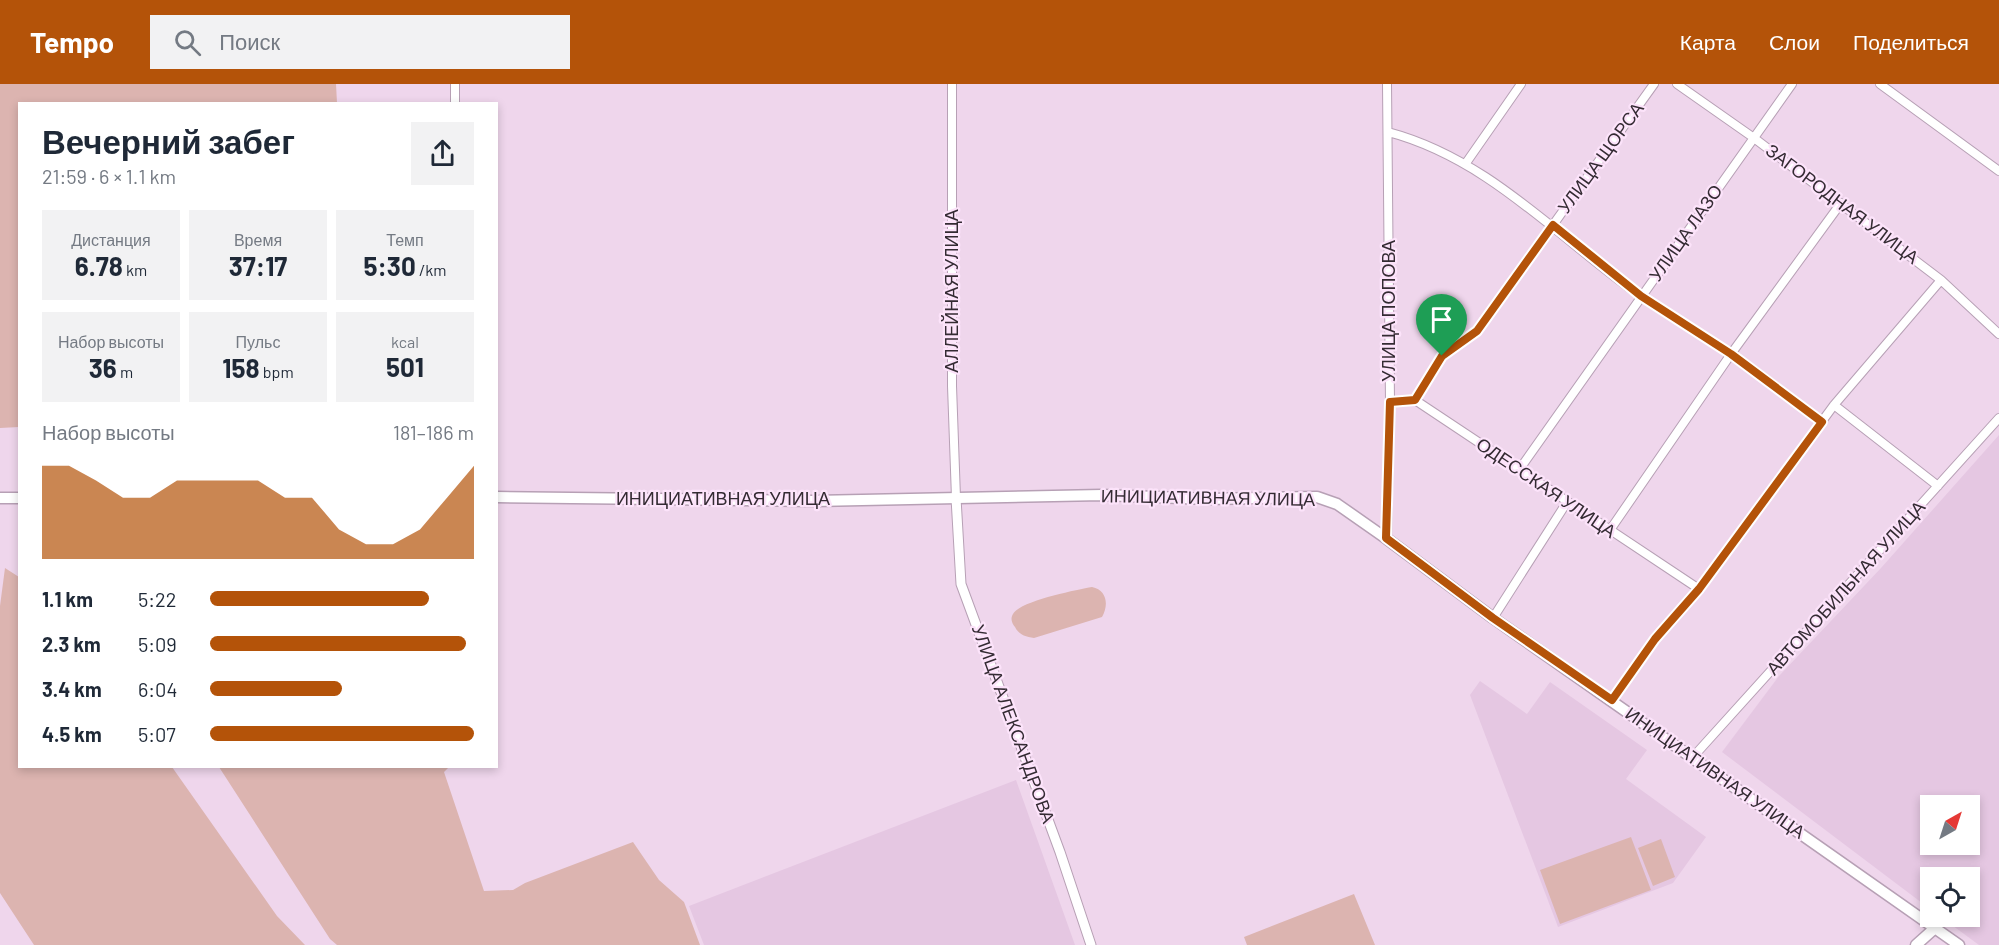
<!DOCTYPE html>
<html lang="ru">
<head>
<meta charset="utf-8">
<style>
  :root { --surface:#fff; --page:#f2f2f3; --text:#1f2937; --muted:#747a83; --accent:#b45309 }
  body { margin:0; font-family:Barlow,sans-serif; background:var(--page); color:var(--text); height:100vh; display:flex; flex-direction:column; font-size:22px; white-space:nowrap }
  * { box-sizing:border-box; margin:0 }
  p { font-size:20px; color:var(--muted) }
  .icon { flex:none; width:33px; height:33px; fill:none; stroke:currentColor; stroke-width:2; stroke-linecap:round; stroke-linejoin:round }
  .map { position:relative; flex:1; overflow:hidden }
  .sheet { position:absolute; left:18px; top:18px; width:480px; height:666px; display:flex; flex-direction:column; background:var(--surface); border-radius:0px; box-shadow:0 3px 9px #0003 }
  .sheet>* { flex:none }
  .needle { width:39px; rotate:39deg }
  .tools { position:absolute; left:1920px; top:711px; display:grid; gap:12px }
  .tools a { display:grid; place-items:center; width:60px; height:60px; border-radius:0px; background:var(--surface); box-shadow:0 3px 9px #0003; font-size:30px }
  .pin { position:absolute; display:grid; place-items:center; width:51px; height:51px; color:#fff; margin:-62px -26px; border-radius:50% 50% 50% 0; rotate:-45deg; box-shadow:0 0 6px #0007 }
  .pin .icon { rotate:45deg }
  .round { display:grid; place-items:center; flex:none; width:63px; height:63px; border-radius:0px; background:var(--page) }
  .summary { display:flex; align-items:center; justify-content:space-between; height:102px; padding:0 24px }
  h1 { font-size:33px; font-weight:700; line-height:45px }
  .metrics { display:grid; grid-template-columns:repeat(3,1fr); gap:9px; height:102px; padding:6px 24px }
  .metrics div { display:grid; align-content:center; border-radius:0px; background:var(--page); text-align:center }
  .metrics b { font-size:26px; font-weight:700 }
  .metrics small { font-size:16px; font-weight:400 }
  .metrics p { font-size:16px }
  .chart { height:168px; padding:12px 24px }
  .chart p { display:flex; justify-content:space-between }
  .chart svg { width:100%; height:108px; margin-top:6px; fill:var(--accent); opacity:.7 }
  ul { padding:0 24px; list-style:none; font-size:20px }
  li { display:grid; grid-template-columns:96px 72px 1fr; align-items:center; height:45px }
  li i { height:15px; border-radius:8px; background:var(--accent) }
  header { display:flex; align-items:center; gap:36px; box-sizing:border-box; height:84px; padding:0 30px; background:var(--accent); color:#fff }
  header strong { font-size:28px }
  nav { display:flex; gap:33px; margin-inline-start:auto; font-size:21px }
  .search { width:420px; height:54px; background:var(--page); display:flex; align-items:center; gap:15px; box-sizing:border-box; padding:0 21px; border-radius:0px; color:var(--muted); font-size:22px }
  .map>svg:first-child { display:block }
  .built { fill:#e5c7e2; fill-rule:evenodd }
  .green { fill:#dcb4b0 }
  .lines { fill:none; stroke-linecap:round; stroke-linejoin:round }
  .minor-casing { stroke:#b7a0b5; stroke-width:10 }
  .tertiary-casing { stroke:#b7a0b5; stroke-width:11 }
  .secondary-casing { stroke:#b7a0b5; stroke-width:13 }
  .minor { stroke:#fff; stroke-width:8 }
  .tertiary { stroke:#fff; stroke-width:9 }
  .secondary { stroke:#fff; stroke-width:10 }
  .route-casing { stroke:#fff; stroke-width:12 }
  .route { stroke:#b45309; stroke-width:8 }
  .labels { text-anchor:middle; stroke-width:4.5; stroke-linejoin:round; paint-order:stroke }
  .street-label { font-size:18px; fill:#342b33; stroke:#fce3fa }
</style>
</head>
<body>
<header>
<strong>Tempo</strong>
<div class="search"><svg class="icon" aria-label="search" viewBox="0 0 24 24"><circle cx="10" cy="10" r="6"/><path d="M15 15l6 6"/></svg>Поиск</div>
<nav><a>Карта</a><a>Слои</a><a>Поделиться</a></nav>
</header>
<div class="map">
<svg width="1999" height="861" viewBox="0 0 1999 861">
  <rect width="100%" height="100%" fill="#efd6ec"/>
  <path class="built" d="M1999,351V861H1979L1941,833L1970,832V794H1930V825L1722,668L1779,592L1881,484ZM1930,722H1970V760H1930Z
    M1480,597L1527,630L1550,598L1647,666L1626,695L1706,753L1673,799L1558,843L1470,611Z
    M1016,696L1075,861H704L689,822Z"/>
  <path class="green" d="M0,0H336L337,19L20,20L19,343L0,344Z
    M5,484L19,493L20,682L172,683L277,832L305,861H34L0,809V522Z
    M1092,503C1107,506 1109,521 1102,533L1034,554C1026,553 1019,551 1015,543C1012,539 1010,535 1013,530C1020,517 1076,506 1092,503Z
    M219,683H449L444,688L484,807L513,806L525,799L633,758L659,796L684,818L700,861H337L330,855Z
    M1631,753L1651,806L1560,840L1540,786Z
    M1661,755L1675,793L1653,802L1638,764Z
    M1354,810L1375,861H1247L1244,853Z"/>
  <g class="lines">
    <g class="minor-casing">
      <path id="minor" d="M455,0V20
        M952,0V302L956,414
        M1677,0L1754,54L1941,196L1999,250
        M1880,0L1999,87
        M1388,48C1490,75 1559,155 1642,213C1671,233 1702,250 1730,270C1762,291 1791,315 1822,338
        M1466,79L1521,0
        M1415,316L1442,272L1477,247L1654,0
        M1390,318L1415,316L1699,505
        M1834,321L1938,402
        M1519,386L1792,0
        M1610,446L1731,270L1841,119
        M1387,455L1390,318L1387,0
        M1493,534L1567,418
        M1612,616L1655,555L1699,505L1834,321L1941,196
        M1693,673L1999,334"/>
    </g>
    <g class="tertiary-casing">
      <path id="tertiary" d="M956,414L961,500L1060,768L1091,861"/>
    </g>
    <g class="secondary-casing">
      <path id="secondary" d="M496,413L814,417L1102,411L1209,415L1317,413L1337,420L1387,455L1493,534L1959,861
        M0,414H20
        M1916,861L1935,844"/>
    </g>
    <use href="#minor" class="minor"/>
    <use href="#tertiary" class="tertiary"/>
    <use href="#secondary" class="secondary"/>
  </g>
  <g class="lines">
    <g class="route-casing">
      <path id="route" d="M1553,141L1641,212L1731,270L1822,338L1699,505L1655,555L1612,616L1493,534L1386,454L1390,318L1415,316L1442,272L1477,247Z"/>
    </g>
    <use href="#route" class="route"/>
  </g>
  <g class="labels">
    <g class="street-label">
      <text transform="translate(1601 74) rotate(-54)" y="6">УЛИЦА ЩОРСА</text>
      <text transform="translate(1842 120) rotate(37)" y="6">ЗАГОРОДНАЯ УЛИЦА</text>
      <text transform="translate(1686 149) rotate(-55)" y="6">УЛИЦА ЛАЗО</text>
      <text transform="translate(952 207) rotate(-90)" y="6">АЛЛЕЙНАЯ УЛИЦА</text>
      <text transform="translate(1389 227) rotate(-90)" y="6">УЛИЦА ПОПОВА</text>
      <text transform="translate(1546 404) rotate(34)" y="6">ОДЕССКАЯ УЛИЦА</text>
      <text transform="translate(1208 414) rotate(1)" y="6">ИНИЦИАТИВНАЯ УЛИЦА</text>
      <text x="723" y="421">ИНИЦИАТИВНАЯ УЛИЦА</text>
      <text transform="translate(1846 504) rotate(-48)" y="6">АВТОМОБИЛЬНАЯ УЛИЦА</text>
      <text transform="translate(1013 640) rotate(70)" y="6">УЛИЦА АЛЕКСАНДРОВА</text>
      <text transform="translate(1715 689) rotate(35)" y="6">ИНИЦИАТИВНАЯ УЛИЦА</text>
    </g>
  </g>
</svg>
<div class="tools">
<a><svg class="needle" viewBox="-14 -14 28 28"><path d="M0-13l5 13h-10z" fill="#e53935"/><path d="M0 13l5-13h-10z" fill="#747a83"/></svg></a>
<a><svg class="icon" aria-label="locate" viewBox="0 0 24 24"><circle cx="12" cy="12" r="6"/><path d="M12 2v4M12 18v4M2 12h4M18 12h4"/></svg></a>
</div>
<div class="pin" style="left:1442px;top:272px;background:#1e9e55"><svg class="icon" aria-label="arrive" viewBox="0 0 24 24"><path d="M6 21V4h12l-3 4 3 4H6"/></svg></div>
<section class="sheet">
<div class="summary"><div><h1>Вечерний забег</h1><p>21:59 · 6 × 1.1 km</p></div><a class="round"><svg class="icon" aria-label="share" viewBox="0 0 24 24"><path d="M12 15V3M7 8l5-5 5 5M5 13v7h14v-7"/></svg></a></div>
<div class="metrics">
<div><p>Дистанция</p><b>6.78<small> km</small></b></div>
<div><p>Время</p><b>37:17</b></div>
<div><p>Темп</p><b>5:30<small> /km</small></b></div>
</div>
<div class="metrics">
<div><p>Набор высоты</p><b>36<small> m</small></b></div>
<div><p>Пульс</p><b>158<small> bpm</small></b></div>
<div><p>kcal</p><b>501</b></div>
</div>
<div class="chart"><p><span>Набор высоты</span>181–186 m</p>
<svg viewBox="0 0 160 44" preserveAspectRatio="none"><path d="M0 44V6L10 6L20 12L30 19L40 19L50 12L60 12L70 12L80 12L90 19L100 19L110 32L120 38L130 38L140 32L150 19L160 6V44z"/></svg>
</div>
<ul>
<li><b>1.1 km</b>5:22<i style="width:83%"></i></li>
<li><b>2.3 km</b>5:09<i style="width:97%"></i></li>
<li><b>3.4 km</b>6:04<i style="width:50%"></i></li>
<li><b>4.5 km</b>5:07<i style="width:100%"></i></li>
</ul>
</section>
</div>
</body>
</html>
